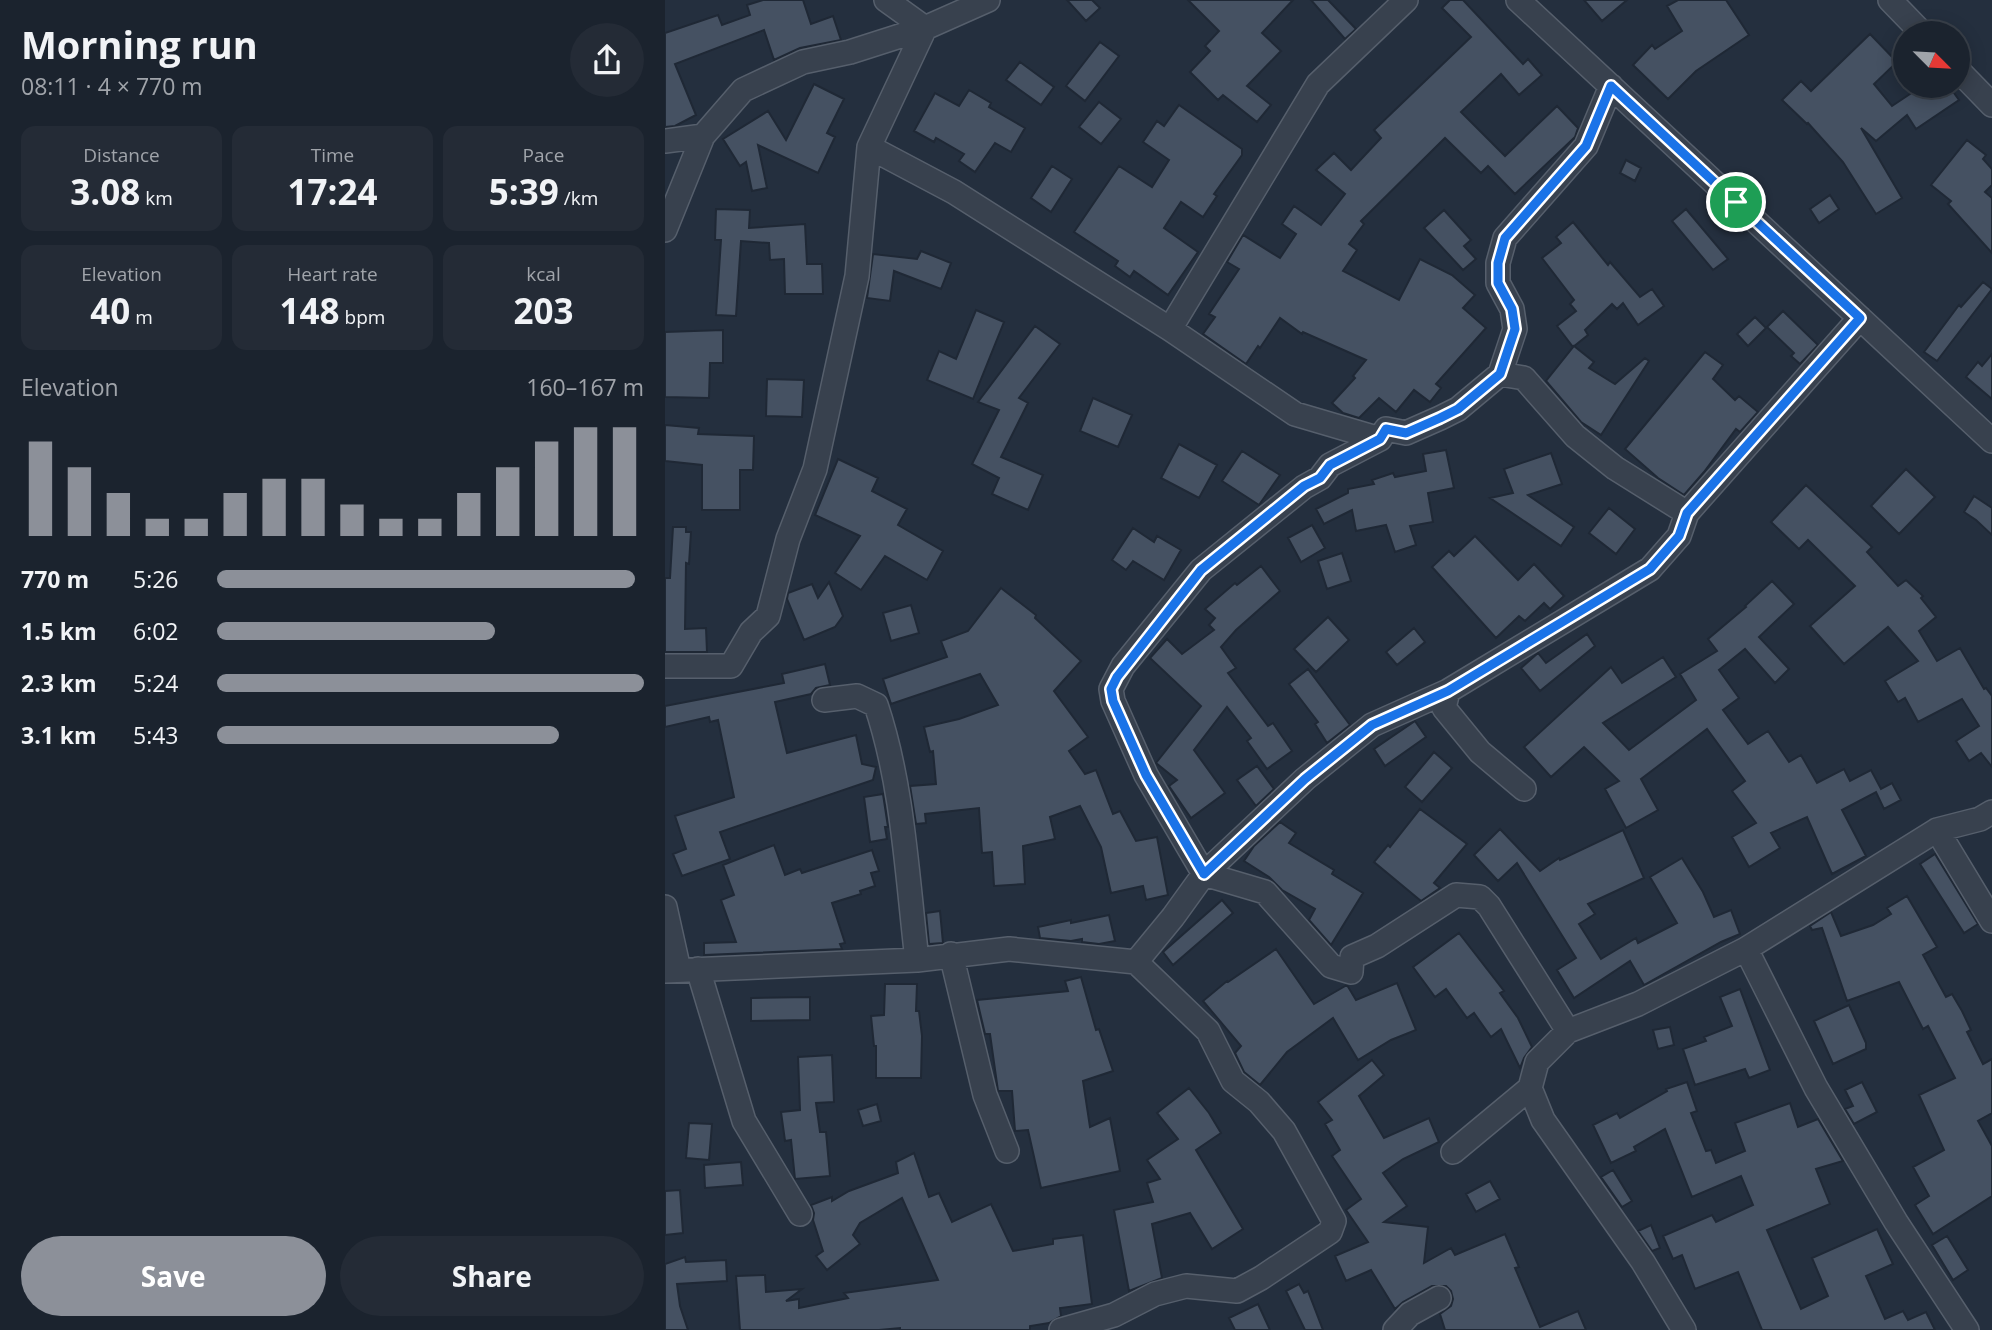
<!DOCTYPE html>
<html lang="en">
<head>
<meta charset="utf-8">
<style>
  :root { --surface:#1b232e; --page:#242b36; --text:#f1f3f6; --muted:#a0a4aa; --line:#39404a; --accent:#8c9099 }
  body { margin:0; font-family:"Open Sans",sans-serif; background:var(--page); color:var(--text); height:100vh; display:flex; flex-direction:column; font-size:26px; white-space:nowrap }
  * { box-sizing:border-box; margin:0 }
  p { font-size:23px; color:var(--muted) }
  .icon { flex:none; width:38px; height:38px; fill:none; stroke:currentColor; stroke-width:2; stroke-linecap:round; stroke-linejoin:round }
  .map { position:relative; flex:1; overflow:hidden }
  .drawer { display:flex; flex-direction:column; background:var(--surface); width:665px }
  .drawer>* { flex:none }
  .needle { width:46px; rotate:114deg }
  .tools { position:absolute; left:1228px; top:21px; display:grid; gap:14px }
  .tools a { display:grid; place-items:center; width:77px; height:77px; border-radius:50%; background:var(--surface); box-shadow:0 4px 18px #0003,0 0 0 2px var(--line); font-size:35px }
  .pin { position:absolute; display:grid; place-items:center; width:60px; height:60px; color:#fff; margin:-30px; border:4px solid #fff; border-radius:50%; box-shadow:0 2px 7px #0007 }
  .round { display:grid; place-items:center; flex:none; width:74px; height:74px; border-radius:37px; background:var(--page) }
  .summary { display:flex; align-items:center; justify-content:space-between; height:119px; padding:0 21px }
  h1 { font-size:38px; font-weight:700; line-height:52px }
  .stats { display:grid; grid-template-columns:repeat(3,1fr); gap:10px; height:119px; padding:7px 21px }
  .stats div { display:grid; align-content:center; border-radius:14px; background:var(--page); text-align:center }
  .stats b { font-size:35px; font-weight:700 }
  .stats small { font-size:19px; font-weight:400 }
  .stats p { font-size:19px }
  .chart { height:196px; padding:14px 21px }
  .chart p { display:flex; justify-content:space-between }
  .chart svg { width:100%; height:126px; margin-top:7px; stroke:var(--accent); stroke-width:6 }
  .action { display:flex; gap:14px; margin-top:auto; padding:14px 21px }
  .action a { flex:1; height:80px; border-radius:42px; background:var(--accent); color:#fff; font-size:28px; font-weight:700; line-height:80px; text-align:center }
  .action a+a { background:var(--page); color:var(--text) }
  ul { padding:0 21px; list-style:none; font-size:23px }
  li { display:grid; grid-template-columns:112px 84px 1fr; align-items:center; height:52px }
  li i { height:18px; border-radius:9px; background:var(--accent) }
  main { display:flex; flex:1; min-height:0 }
  .map>svg:first-child { display:block }
  .building { fill:#455162; stroke:#1f2835; stroke-width:2 }
  .lines { fill:none; stroke-linecap:round; stroke-linejoin:round }
  .street-casing { stroke:#565f6c; stroke-width:26 }
  .street { stroke:#38414e; stroke-width:23 }
  .route-casing { stroke:#fff; stroke-width:14 }
  .route { stroke:#1a73e8; stroke-width:9 }
</style>
</head>
<body>
<main>
<section class="drawer">
<div class="summary"><div><h1>Morning run</h1><p>08:11 · 4 × 770 m</p></div><a class="round"><svg class="icon" aria-label="share" viewBox="0 0 24 24"><path d="M12 15V3M7 8l5-5 5 5M5 13v7h14v-7"/></svg></a></div>
<div class="stats">
<div><p>Distance</p><b>3.08<small> km</small></b></div>
<div><p>Time</p><b>17:24</b></div>
<div><p>Pace</p><b>5:39<small> /km</small></b></div>
</div>
<div class="stats">
<div><p>Elevation</p><b>40<small> m</small></b></div>
<div><p>Heart rate</p><b>148<small> bpm</small></b></div>
<div><p>kcal</p><b>203</b></div>
</div>
<div class="chart"><p><span>Elevation</span>160–167 m</p>
<svg viewBox="0 0 160 44" preserveAspectRatio="none"><path d="M5 44V11M15 44V20M25 44V29M35 44V38M45 44V38M55 44V29M65 44V24M75 44V24M85 44V33M95 44V38M105 44V38M115 44V29M125 44V20M135 44V11M145 44V6M155 44V6"/></svg>
</div>
<ul>
<li><b>770 m</b>5:26<i style="width:98%"></i></li>
<li><b>1.5 km</b>6:02<i style="width:65%"></i></li>
<li><b>2.3 km</b>5:24<i style="width:100%"></i></li>
<li><b>3.1 km</b>5:43<i style="width:80%"></i></li>
</ul>
<div class="action"><a>Save</a><a>Share</a></div>
</section>
<div class="map">
<svg width="1327" height="1330" viewBox="0 0 1327 1330">
  <rect width="100%" height="100%" fill="#242f3e"/>
  <path class="building" d="M98,0H138L146,24L168,16L176,40L135,48L109,60L99,30L10,64L31,115L10,126L0,127V33L53,15L57,25L85,15L82,5Z
    M402,0H427L435,8L421,21Z
    M523,0H628L597,33L616,51L582,86L606,105L592,122L558,95L553,100L525,72L545,51L540,46L554,31Z
    M646,0H663L691,29L680,39Z
    M785,0H798L858,64L863,59L877,75L854,95L836,74L796,112L840,156L892,106L913,128L910,137L850,194L823,166L816,173L780,138L696,221L699,224L684,244L692,250L678,271L734,300L755,259L787,275L810,295L798,308L821,328L771,384L776,388L765,402L749,390L731,412L714,398L694,418L678,413L667,403L690,378L688,376L701,360L638,332L637,334L615,318L595,348L593,346L581,364L538,334L550,317L544,314L574,269L562,262L578,235L615,258L631,234L617,224L629,206L656,225L680,194L651,170L669,153L686,170L716,138L709,130L806,37L777,8Z
    M919,0H962L937,21Z
    M1013,0H1061L1084,35L1031,71L1003,99L968,65L987,45L990,49L1017,31L1002,6Z
    M1205,34L1232,62L1209,84L1227,106L1257,86H1284L1294,100L1251,129L1242,115L1211,141L1196,128L1237,198L1211,214L1178,162L1143,123L1142,124L1117,100L1136,81L1146,91Z
    M435,42L454,56L420,101L401,86Z
    M355,62L389,87L376,105L341,80Z
    M149,84L179,99L162,133L170,137L153,173L93,145L102,188L87,191L81,162L75,166L58,139L103,111L121,140Z
    M304,90L326,103L324,107L360,128L346,152L330,143L310,172L294,161L299,154L271,138L269,142L249,131L270,93L294,106Z
    M434,102L456,119L436,144L414,127Z
    M514,105L577,149V155L549,194L552,196L538,217L516,202L499,228L533,252L503,295L469,271L465,277L450,266L453,261L409,232L454,166L487,187L504,160L478,142L492,121L499,126Z
    M1302,140L1321,155L1318,159L1327,169V185L1320,192L1327,198V253L1283,204L1286,201L1266,185Z
    M961,160L976,168L970,181L955,173Z
    M387,166L407,179L386,212L366,198Z
    M1165,195L1174,209L1154,223L1145,209Z
    M51,209L85,210L84,228L140,224L142,264H157L158,294H120L119,259L105,260L104,243L76,241L71,316L51,315L56,240H50Z
    M1021,209L1063,259L1048,270L1007,221Z
    M779,210L806,240L799,246L811,259L798,270L759,228Z
    M908,222L943,265L945,262L975,297L987,289L999,306L973,325L958,303L952,309L947,304L920,330L923,335L908,347L892,326L911,311L905,304L909,300L877,258L896,243L891,237Z
    M256,251L286,263L276,289L229,271L225,301L202,298L208,254L252,259Z
    M1318,282L1327,289L1272,361L1259,352L1294,305L1296,307Z
    M311,310L339,322L308,399L262,380L274,351L291,359Z
    M1118,311L1153,345L1135,364L1126,356L1129,353L1102,327Z
    M1090,317L1101,328L1083,346L1072,334Z
    M370,326L395,344L354,398L363,403L336,457L378,475L363,510L327,494L334,478L307,464L334,410L313,402Z
    M58,330V363H45L44,398L0,397V332Z
    M909,346L929,362L924,368L950,384L980,358L984,361L936,435L916,422L881,381Z
    M1040,352L1058,365L1048,379L1070,400L1074,396L1093,412L1075,432L1071,429L1039,472L1019,495L993,478L960,449Z
    M1327,354V399L1301,377L1313,362L1317,366Z
    M102,379L139,380L137,417L101,416Z
    M428,398L467,415L453,447L415,431Z
    M0,425L34,428L33,434L89,436L88,470H75V510H37V465L0,461Z
    M514,444L552,465L534,498L496,478Z
    M781,450L789,488L763,493L768,522L745,526L751,545L730,552L721,525L691,531L687,510L659,524L651,509L683,493V489L709,484L707,480L728,473L730,477L761,471L758,454Z
    M577,451L615,475L594,505L557,481Z
    M886,453L897,484L863,495L909,527L896,546L825,498L848,493L839,469Z
    M173,459L213,478L207,491L242,509L233,525L278,551L262,580L220,556L196,590L170,573L195,536L150,515Z
    M1241,469L1270,497L1234,534L1206,506Z
    M1141,485L1207,547L1202,552L1233,586L1241,580L1258,596L1256,598L1271,617L1254,631L1272,661L1295,648L1319,689L1321,688L1327,696V767L1316,753L1304,761L1291,741L1314,726L1297,699L1253,722L1240,698L1233,702L1220,681L1253,661L1223,627L1179,664L1145,626L1190,586L1143,540L1134,549L1106,522Z
    M1309,496L1327,508V535L1311,520L1299,512Z
    M944,508L970,529L951,554L924,533Z
    M647,525L660,548L636,562L623,538Z
    M8,527H21V532H26L24,564L21,563L20,629L41,628L42,652H0V578H5Z
    M468,528L489,542L492,536L516,550L499,580L468,561L461,570L447,560Z
    M810,536L853,580L869,564L899,596L885,609L879,603L860,621L854,616L831,638L767,567L784,551L789,556Z
    M677,553L686,581L662,589L653,561Z
    M596,566L615,591L571,630L556,647L571,668L563,673L603,726L608,723L627,751L602,769L582,741L586,738L562,707L529,750L560,793L526,818L504,786L512,780L491,763L536,706L485,658L502,639L517,654L549,630L544,625L550,618L540,609L570,583L572,585Z
    M1107,581L1129,604L1094,637L1124,669L1110,683L1080,649L1054,670L1074,698L1058,710L1083,744L1103,731L1124,762L1136,755L1152,783L1179,769L1185,781L1206,770L1216,789L1227,783L1236,800L1219,809L1211,792L1177,810L1201,856L1167,874L1142,817L1106,833L1115,848L1084,867L1067,837L1091,823L1067,791L1080,781L1042,729L976,779L993,810L961,828L940,789L954,781L919,747L886,777L859,747L946,667L957,683L998,657L1011,677L938,723L964,750L1031,700L1015,674L1052,651L1043,639L1081,607L1080,606Z
    M164,582L178,616L170,627L139,640L122,599L123,593L147,584L153,598Z
    M336,588L371,615L370,618L416,661L389,691L423,737L404,751L420,774L431,770L448,814L455,811L471,841L492,837L503,895L481,900L478,886L446,893L436,847L415,806L385,817L390,839L358,846L360,884L329,886L327,852L317,853L314,808L260,814L261,823L251,824L245,786L271,784L268,751L265,752L259,727L294,719L333,705L315,674L226,704L218,679L282,657L276,641L303,631Z
    M246,605L254,633L226,641L218,613Z
    M663,617L684,640L651,672L629,649Z
    M749,628L760,642L732,665L721,652Z
    M922,634L930,646L875,691L856,668L873,653L881,663Z
    M160,664L165,685L151,688L146,694L110,702L122,753L191,735L197,764L211,767L208,780L55,832L65,859L17,876L8,854L21,849L10,816L69,797L53,720L45,722L44,717L0,727V706L119,683L117,674Z
    M643,669L685,725L662,743L650,724L653,722L624,684Z
    M750,721L761,737L720,766L709,749Z
    M769,752L787,768L757,802L740,787Z
    M592,766L609,789L591,806L572,780Z
    M218,794L223,827H220L222,839L205,842L199,797Z
    M755,809L802,844L769,883L775,888L756,901L709,862L723,845L725,847Z
    M615,822L631,833L624,843L669,870L667,874L698,893L666,945L644,920L650,909L617,890L604,877L579,861L589,846Z
    M835,829L875,871L894,858L895,860L958,830L979,878L923,904L930,914L914,924L936,959L971,938L973,943L1012,923L985,877L1017,858L1038,892L1049,917L1066,910L1075,934L1056,942L979,985L965,961L909,998L892,970L911,958L852,863L833,881L809,855Z
    M109,845L120,875L135,869L137,873L207,850L214,871L206,873L210,886L195,891L196,894L167,903L180,943L175,944L177,949L39,955V943L71,942L56,900L69,895L58,865Z
    M1270,854L1313,924L1299,933L1255,864Z
    M1242,896L1272,947L1258,955L1281,997L1287,994L1297,1011L1306,1030L1302,1032L1318,1064L1327,1059V1113L1313,1121L1327,1146V1196L1268,1234L1250,1205L1264,1196L1248,1167L1279,1150L1254,1095L1290,1078L1263,1026L1258,1029L1234,982L1182,1001L1157,928L1147,930L1145,926L1166,912L1176,936L1208,925L1226,914L1222,908Z
    M557,900L568,913L508,965L498,952Z
    M275,911L278,943L264,944L261,913Z
    M444,915L450,941L434,944L417,942V939L406,941L375,938L373,927L406,920V923Z
    M794,933L839,991L835,993L853,1018L867,1047L859,1058L855,1068L836,1029L826,1037L809,1013L802,1018L781,989L770,997L748,967Z
    M611,949L649,1004L682,985L691,1000L732,983L751,1030L726,1040L693,1060L668,1018L622,1052L595,1085L579,1072L570,1053L576,1046L538,1001L562,981L563,982Z
    M416,977L431,1030L434,1029L448,1071L418,1081L425,1127L445,1118L455,1171L376,1188L363,1130L350,1131L347,1091H333L325,1034H320L312,1000L403,991L400,981Z
    M220,984H252L251,1011H254L257,1036L256,1078H211V1046H209L206,1016L219,1015Z
    M1075,989L1105,1070L1084,1078L1080,1069L1030,1085L1018,1049L1041,1041L1039,1037L1067,1026L1055,997Z
    M145,997V1020L86,1021V998Z
    M1184,1005L1201,1043V1049L1168,1064L1149,1021Z
    M1005,1027L1009,1045L993,1049L988,1030Z
    M167,1055L169,1102L151,1103L155,1132H161L165,1176L130,1179L126,1140L120,1141L116,1112L135,1110L133,1057Z
    M707,1060L719,1075L694,1096L719,1138L764,1118L774,1142L738,1159L718,1173L742,1206L719,1222L763,1227L759,1263L786,1248L790,1255L840,1234L854,1267L850,1268L875,1327L913,1311L921,1330H780L775,1314L786,1306L788,1299L786,1291L781,1286H767L738,1302L730,1309L706,1270L681,1281L670,1256L703,1242L681,1210L696,1199L667,1156L675,1150L660,1124L667,1120L653,1102Z
    M1022,1082L1032,1111L1026,1113L1041,1151L1046,1150L1051,1163L1080,1151L1070,1123L1125,1103L1133,1127L1153,1119L1178,1161L1151,1169L1165,1204L1102,1230L1136,1309L1163,1296L1147,1258L1212,1229L1228,1264L1201,1276L1220,1319L1238,1311L1243,1320L1261,1312L1270,1330H1097L1073,1272L1030,1289L1017,1255L1008,1259L998,1236L1047,1215L1051,1222L1088,1205L1076,1176L1027,1197L1000,1129L969,1147L971,1151L946,1163L928,1125L952,1113L955,1118L1002,1091L1001,1089Z
    M1197,1082L1212,1112L1189,1124L1180,1109L1188,1106L1180,1090Z
    M524,1088L544,1113L556,1133L531,1150L578,1229L547,1249L525,1213L487,1224L497,1278L464,1291L449,1210L488,1202L482,1183L495,1179L482,1160L513,1139L492,1113Z
    M212,1104L216,1121L198,1126L193,1110Z
    M24,1123L47,1124L44,1160L21,1158Z
    M249,1153L264,1197L274,1193L287,1222L326,1204L348,1251L388,1244V1239L418,1235L427,1304L395,1308L396,1316L384,1323L365,1326V1330H235V1328L214,1330H75L71,1276L100,1275L101,1292L137,1289L121,1301L134,1299V1308L183,1298L179,1293L273,1280L237,1198L195,1223L188,1235L195,1244L162,1270L151,1256L158,1251L148,1220L149,1213L146,1205L167,1197V1201L184,1191L233,1173L231,1162Z
    M76,1162L78,1185L40,1188L39,1165Z
    M948,1170L967,1201L957,1207L936,1177Z
    M825,1181L835,1199L811,1212L801,1194Z
    M15,1190L18,1233L0,1235V1191Z
    M986,1225L995,1248L987,1251L973,1231Z
    M1282,1236L1303,1270L1288,1280L1267,1245Z
    M20,1257L21,1262L61,1260L62,1281L12,1284L15,1306L23,1330H0V1264Z
    M634,1284L639,1293L643,1291L658,1330H640L621,1291Z
    M593,1304L605,1330H570L564,1318Z"/>
  <g class="lines">
    <g class="street-casing">
      <path id="street" d="M853,0L1327,441
        M1225,0L1257,33
        M1293,70L1327,105
        M0,141L38,136L78,90L138,62L185,52L260,28L323,0
        M204,147L289,192L505,329L630,414L715,439
        M0,230L38,136
        M505,329L653,84L741,0
        M835,374L859,378L910,436L950,468L1022,513
        M0,666H66L86,632L103,616L123,539L150,469L192,276L204,147L260,28L221,0
        M783,691L779,708L815,752L859,789
        M159,700L192,696L211,705C238,785 242,875 252,960
        M1272,830L1327,921
        M0,907L14,970
        M1081,949L1151,1088L1231,1222L1302,1330
        M286,954L320,1095L342,1151
        M33,969L79,1121L135,1214
        M0,971L252,960L344,949L471,962L508,917L539,874L640,779L707,725L783,691L985,569L1014,536L1022,513L1195,318
        M903,1031L824,906L815,897L791,895L712,946L687,957L686,972L666,966L600,892L539,874L481,775L448,701L446,689L458,666L536,570L639,487L655,478L665,465L715,439L721,429L741,433L775,418L793,409L835,374L850,329L847,309L833,283V263L840,238L921,146L946,86
        M788,1152L865,1088
        M396,1330L449,1315L490,1294L521,1286L572,1291L596,1278L665,1232L669,1221L619,1131L594,1102L568,1081L543,1031L471,962
        M730,1330L745,1314L774,1298
        M1019,1330L978,1262L878,1120L865,1088L872,1062L903,1031L973,1004L1081,949L1272,830L1315,819L1327,812"/>
    </g>
    <use href="#street" class="street"/>
  </g>
  <g class="lines">
    <g class="route-casing">
      <path id="route" d="M946,86L1195,318L1022,513L1014,536L985,569L783,691L707,725L640,779L539,874L481,775L448,701L446,689L452,677L536,570L639,486L655,478L665,465L715,439L721,429L741,433L775,418L793,409L835,374L850,329L847,309L833,283V263L840,238L921,146Z"/>
    </g>
    <use href="#route" class="route"/>
  </g>
</svg>
<div class="tools">
<a><svg class="needle" viewBox="-14 -14 28 28"><path d="M0-13l5 13h-10z" fill="#e53935"/><path d="M0 13l5-13h-10z" fill="#a0a4aa"/></svg></a>
</div>
<div class="pin" style="left:1071px;top:202px;background:#1e9e55"><svg class="icon" aria-label="arrive" viewBox="0 0 24 24"><path d="M6 21V4h12l-3 4 3 4H6"/></svg></div>
</div>
</main>
</body>
</html>
